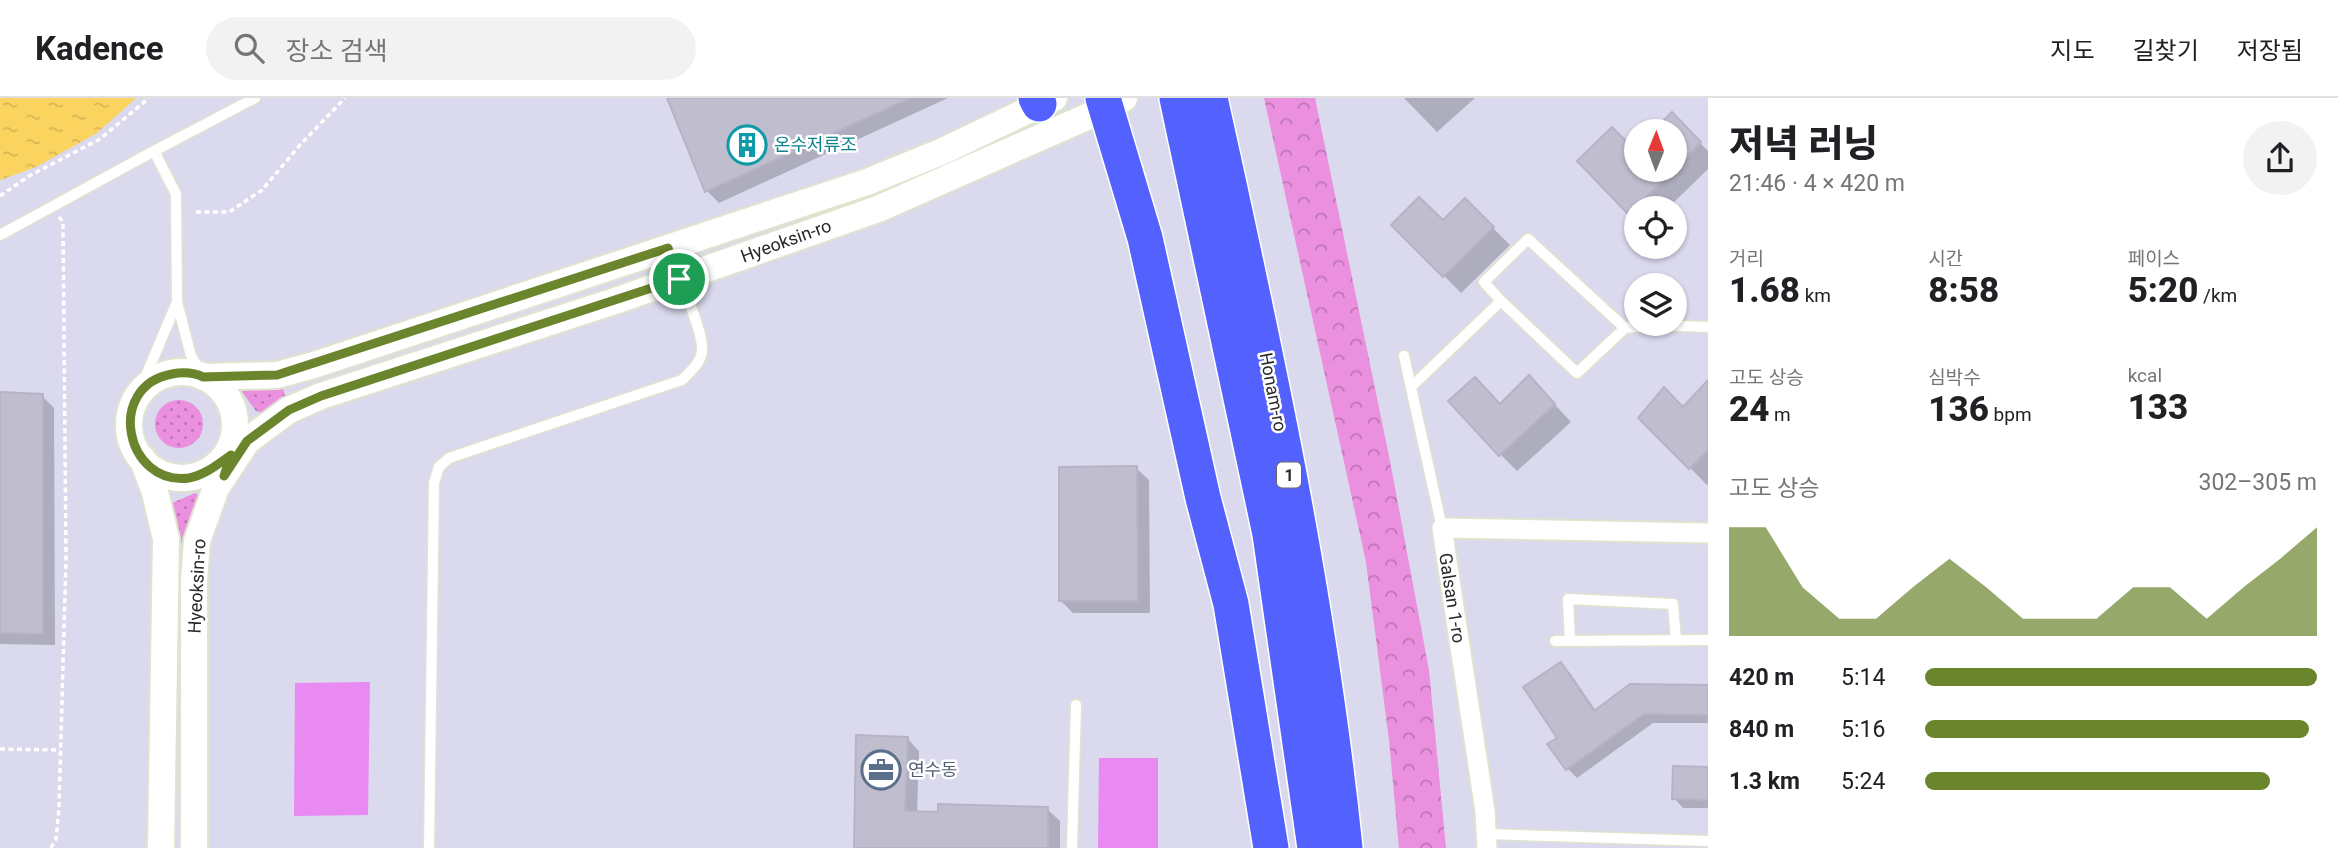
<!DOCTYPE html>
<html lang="ko">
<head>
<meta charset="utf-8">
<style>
  :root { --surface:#fff; --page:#f2f2f2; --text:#202124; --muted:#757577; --line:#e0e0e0; --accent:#6a852c }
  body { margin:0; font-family:Roboto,"Noto Sans KR",sans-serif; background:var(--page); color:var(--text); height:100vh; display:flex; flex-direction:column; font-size:26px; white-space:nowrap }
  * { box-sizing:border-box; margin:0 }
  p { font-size:23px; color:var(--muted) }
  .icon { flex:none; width:38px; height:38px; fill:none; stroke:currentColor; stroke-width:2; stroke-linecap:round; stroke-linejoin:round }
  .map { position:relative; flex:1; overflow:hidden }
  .details { display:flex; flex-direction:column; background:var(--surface); width:630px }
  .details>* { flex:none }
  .needle { width:46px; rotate:1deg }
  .tools { position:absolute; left:1624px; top:21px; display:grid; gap:14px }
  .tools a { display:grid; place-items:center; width:63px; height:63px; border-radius:50%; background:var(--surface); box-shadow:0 2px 5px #0004; font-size:35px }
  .pin { position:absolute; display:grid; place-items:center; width:60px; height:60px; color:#fff; margin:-30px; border:4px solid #fff; border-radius:50%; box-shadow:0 2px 7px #0007 }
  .round { display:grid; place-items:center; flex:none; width:74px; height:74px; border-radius:37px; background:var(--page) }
  .overview { display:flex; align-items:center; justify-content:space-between; height:119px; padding:0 21px }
  h1 { font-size:38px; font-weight:800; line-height:52px }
  .metrics { display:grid; grid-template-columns:repeat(3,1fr); gap:10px; height:119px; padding:7px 21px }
  .metrics div { display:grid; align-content:center }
  .metrics b { font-size:35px; font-weight:800 }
  .metrics small { font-size:19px; font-weight:400 }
  .metrics p { font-size:19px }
  .chart { height:196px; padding:14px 21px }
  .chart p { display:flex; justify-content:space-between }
  .chart svg { width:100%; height:126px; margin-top:7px; fill:var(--accent); opacity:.7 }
  ul { padding:0 21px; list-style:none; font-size:23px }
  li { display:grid; grid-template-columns:112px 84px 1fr; align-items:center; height:52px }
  li i { height:18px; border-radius:9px; background:var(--accent) }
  header { display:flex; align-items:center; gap:42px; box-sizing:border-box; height:98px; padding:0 35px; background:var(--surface); border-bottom:2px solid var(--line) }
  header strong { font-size:33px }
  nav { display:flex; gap:38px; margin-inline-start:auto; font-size:24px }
  .search { width:490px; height:63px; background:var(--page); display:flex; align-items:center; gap:18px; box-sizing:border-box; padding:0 24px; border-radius:38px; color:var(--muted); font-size:26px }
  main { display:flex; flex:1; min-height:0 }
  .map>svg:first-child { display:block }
  .grass { fill:url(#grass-dots) }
  .forest { fill:url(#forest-crowns) }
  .pitch { fill:#e98af3 }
  .water { fill:url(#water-ripples) }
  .shadow { fill:#0003 }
  .building { fill:#c0bece; stroke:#b6b3c9; stroke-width:2 }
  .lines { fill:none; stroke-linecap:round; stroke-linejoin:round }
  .lane-casing { stroke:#dee4ce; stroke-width:13 }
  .street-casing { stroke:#dee4ce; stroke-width:23 }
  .secondary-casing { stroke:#dee4ce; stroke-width:30 }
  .highway-casing { stroke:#fff; stroke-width:38 }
  .path { stroke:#fff; stroke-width:3.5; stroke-dasharray:5 3.5; stroke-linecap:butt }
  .lane { stroke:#fff; stroke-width:10 }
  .street { stroke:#fff; stroke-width:19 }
  .secondary { stroke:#fff; stroke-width:26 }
  .highway { stroke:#5362ff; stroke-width:35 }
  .route-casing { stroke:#fff; stroke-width:14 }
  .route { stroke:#6a852c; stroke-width:9 }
  .labels { text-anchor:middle; stroke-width:5; stroke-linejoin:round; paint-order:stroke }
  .shield { fill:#fff; stroke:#696969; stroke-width:2 }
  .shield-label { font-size:16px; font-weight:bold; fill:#292929 }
  .culture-label { font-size:18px; fill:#0d838f; stroke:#fff; text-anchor:start }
  .street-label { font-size:18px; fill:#292929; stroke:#fff }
  .service-label { font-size:18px; fill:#4e5e75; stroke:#fff; text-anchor:start }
</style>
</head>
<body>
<header>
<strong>Kadence</strong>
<div class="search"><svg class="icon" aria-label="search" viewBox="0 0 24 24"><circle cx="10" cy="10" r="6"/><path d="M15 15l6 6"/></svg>장소 검색</div>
<nav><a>지도</a><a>길찾기</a><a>저장됨</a></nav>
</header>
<main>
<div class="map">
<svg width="1708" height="750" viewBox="0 0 1708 750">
  <defs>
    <pattern id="grass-dots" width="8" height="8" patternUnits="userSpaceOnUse" patternTransform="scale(1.75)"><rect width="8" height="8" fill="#ea90de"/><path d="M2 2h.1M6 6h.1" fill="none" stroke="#be76b4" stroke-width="1.8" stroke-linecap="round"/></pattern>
    <pattern id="forest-crowns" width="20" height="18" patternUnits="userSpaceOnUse" patternTransform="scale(1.75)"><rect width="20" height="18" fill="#ea90de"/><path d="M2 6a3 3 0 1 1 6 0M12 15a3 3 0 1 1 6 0" fill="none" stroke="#be76b4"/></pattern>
    <pattern id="water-ripples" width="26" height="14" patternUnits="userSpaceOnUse" patternTransform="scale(1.75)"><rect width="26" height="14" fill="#fbd460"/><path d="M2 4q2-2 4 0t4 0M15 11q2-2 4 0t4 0" fill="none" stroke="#d7b653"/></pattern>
  </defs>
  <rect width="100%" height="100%" fill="#dad9ed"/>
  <path class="grass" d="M281,285L286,300L262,315L256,313L240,291Z
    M155 326a24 24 0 1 1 48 0a24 24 0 1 1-48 0Z
    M195,395L199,397L186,445H175L172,405Z"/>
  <path class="forest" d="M1264,0H1315L1390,363L1429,572L1446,750H1399L1389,642L1366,464Z"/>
  <path class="pitch" d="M370,584L368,717L294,718L295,585Z
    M1099,660H1158V750H1098Z"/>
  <path class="water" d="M0,0H136L97,35L36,69L0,82Z"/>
  <path class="shadow" d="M668,0H948L719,105L707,93Z
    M1404,0H1475L1437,34Z
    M1672,17L1708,53V71L1668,110H1636V121L1579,63L1636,52V72H1675V33H1655Z
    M1465,102L1510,147L1461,195L1394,127L1443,125Z
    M1708,285V386L1707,387L1641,320L1683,311Z
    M0,296L42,298L54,310L55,547L0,546Z
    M1545,296L1571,324L1517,373L1500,356V308Z
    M1136,370L1149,382L1150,515H1073L1061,503Z
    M1561,566L1570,575L1596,613L1708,589V625H1653L1577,680L1568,671L1559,640Z
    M907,640L919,653L917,715L1047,711L1060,723V750H856Z
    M1708,671V710H1683L1674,700Z"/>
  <path class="building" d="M667,0H910L705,94Z
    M1672,14L1701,44L1675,71V33H1653Z
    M1612,29L1636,53V72H1674L1628,116L1577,63Z
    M1419,99L1443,122L1465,100L1494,129L1443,179L1391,127Z
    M1529,277L1555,306L1499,358L1448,303L1475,279L1500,306Z
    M1708,282V352L1689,371L1638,320L1664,289L1683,309Z
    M0,294L43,296V536L0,535Z
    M1137,368L1138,503H1059V369Z
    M1561,564L1594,613L1630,586L1708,587V617L1644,616L1566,672L1547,646L1557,640L1523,589Z
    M856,637L908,639L905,713L938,714V706L1048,709V750H854Z
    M1673,668L1708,669V702L1672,701Z"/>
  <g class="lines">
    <g class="lane-casing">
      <path id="lane" d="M0,137L154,53
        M1625,230L1528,141L1484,184L1501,203L1577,275L1625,230L1654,227L1708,229
        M1404,258L1442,430
        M203,279L191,258L177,204L176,96L154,53L255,0
        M1411,289L1501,203
        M137,299L177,204
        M1555,543L1708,542
        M1570,543L1568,501L1673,506L1676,542
        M1486,736L1708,743
        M429,750L434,385L439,369L449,360L682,282C691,273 702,264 702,251C703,232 677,174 669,153
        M1072,750L1076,607"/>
    </g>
    <g class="street-casing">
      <path id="street" d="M1487,750L1485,713L1442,430L1708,435"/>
    </g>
    <g class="secondary-casing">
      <path id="secondary" d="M129 327a53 53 0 1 1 106 0a53 53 0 1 1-106 0Z
        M203,279L277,277L314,267L867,84L943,53L1054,0
        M142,360L155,394L166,441L161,750
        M194,750V483L197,443L216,390L247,343L289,312L321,298L615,203L878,111L1107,10L1124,0"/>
    </g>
    <g class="highway-casing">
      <path id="highway" d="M1036,0L1039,6
        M1103,0L1145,140L1203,400L1231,506L1271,750
        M1177,0L1270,436L1315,750
        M1210,0C1265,248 1319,497 1345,750"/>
    </g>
    <path class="path" d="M0,98L29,78L100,41L149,0
      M196,114H229L262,92L300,47L345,0
      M0,651L60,652
      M51,750L56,741L59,709L66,461L63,124L59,119"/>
    <use href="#lane" class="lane"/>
    <use href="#street" class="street"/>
    <use href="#secondary" class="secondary"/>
    <use href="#highway" class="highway"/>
  </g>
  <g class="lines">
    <g class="route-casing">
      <path id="route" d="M668,150L679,181L321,298L289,312L247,343L224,378L231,357C218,366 205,377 189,380C125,388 105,288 172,276C183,274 193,274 203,279L277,277Z"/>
    </g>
    <use href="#route" class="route"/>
  </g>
  <defs>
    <g id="building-ring" transform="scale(2.0125)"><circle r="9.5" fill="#fff" stroke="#0f9aa8" stroke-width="1.5"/><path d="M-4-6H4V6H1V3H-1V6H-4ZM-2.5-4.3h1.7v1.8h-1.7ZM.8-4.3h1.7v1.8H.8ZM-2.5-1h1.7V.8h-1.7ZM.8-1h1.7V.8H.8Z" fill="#0f9aa8"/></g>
    <g id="office-ring" transform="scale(2.0125)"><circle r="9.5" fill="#fff" stroke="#5c6f8a" stroke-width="1.5"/><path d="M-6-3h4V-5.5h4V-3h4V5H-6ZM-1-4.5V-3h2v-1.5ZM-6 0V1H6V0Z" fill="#5c6f8a"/></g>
  </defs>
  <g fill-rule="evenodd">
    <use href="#building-ring" x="747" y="47"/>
    <use href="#office-ring" x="881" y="672"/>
  </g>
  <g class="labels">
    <rect class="shield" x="1277" y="364.5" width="24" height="25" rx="5"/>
    <g class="shield-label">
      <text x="1289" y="383">1</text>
    </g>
    <g class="culture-label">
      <text x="774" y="53">온수저류조</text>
    </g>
    <g class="street-label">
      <text transform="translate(786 143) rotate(-20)" y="6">Hyeoksin-ro</text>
      <text transform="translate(1273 294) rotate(79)" y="6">Honam-ro</text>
      <text transform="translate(197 488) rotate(-87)" y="6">Hyeoksin-ro</text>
      <text transform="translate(1452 500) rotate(81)" y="6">Galsan 1-ro</text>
    </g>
    <g class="service-label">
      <text x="908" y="678">연수동</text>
    </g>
  </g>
</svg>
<div class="tools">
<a><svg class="needle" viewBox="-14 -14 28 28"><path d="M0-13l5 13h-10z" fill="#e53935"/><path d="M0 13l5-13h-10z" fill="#757577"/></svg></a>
<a><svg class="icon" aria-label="locate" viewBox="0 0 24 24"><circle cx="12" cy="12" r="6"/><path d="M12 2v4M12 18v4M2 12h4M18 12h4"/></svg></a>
<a><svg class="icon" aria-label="layers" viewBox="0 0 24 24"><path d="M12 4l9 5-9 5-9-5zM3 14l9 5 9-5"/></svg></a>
</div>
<div class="pin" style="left:679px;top:181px;background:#1e9e55"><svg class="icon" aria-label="arrive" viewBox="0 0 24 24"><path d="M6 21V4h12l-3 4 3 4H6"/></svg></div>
</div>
<section class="details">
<div class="overview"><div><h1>저녁 러닝</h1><p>21:46 · 4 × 420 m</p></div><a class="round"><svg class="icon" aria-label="share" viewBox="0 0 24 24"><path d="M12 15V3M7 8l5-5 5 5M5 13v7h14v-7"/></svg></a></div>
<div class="metrics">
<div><p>거리</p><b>1.68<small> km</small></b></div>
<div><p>시간</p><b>8:58</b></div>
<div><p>페이스</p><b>5:20<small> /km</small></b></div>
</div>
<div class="metrics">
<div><p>고도 상승</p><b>24<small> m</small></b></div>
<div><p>심박수</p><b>136<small> bpm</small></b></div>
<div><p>kcal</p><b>133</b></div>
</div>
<div class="chart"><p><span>고도 상승</span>302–305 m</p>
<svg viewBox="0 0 160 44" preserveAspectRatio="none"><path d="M0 44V6L10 6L20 27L30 38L40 38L50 27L60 17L70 27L80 38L90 38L100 38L110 27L120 27L130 38L140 27L150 17L160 6V44z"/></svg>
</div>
<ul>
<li><b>420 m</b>5:14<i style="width:100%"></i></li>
<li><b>840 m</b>5:16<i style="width:98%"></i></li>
<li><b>1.3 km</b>5:24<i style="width:88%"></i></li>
</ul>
</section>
</main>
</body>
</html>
